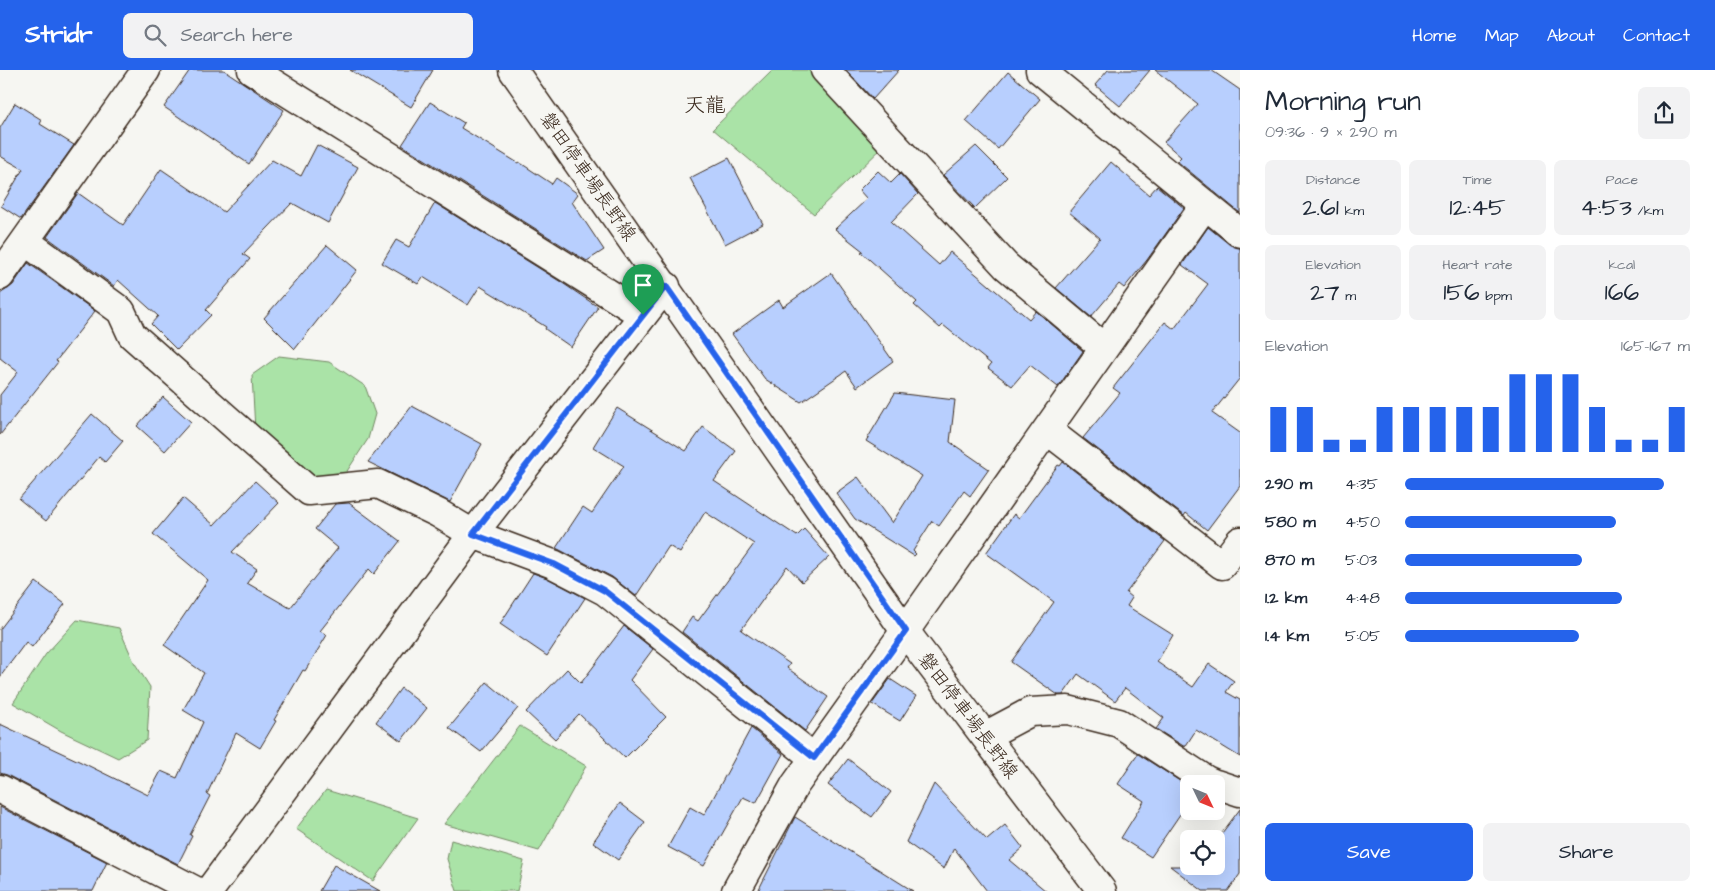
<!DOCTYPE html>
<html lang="en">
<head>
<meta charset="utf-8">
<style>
  :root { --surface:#fff; --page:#f2f2f3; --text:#1f2937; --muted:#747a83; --accent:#2563eb }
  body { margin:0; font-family:"Architects Daughter","Klee One",sans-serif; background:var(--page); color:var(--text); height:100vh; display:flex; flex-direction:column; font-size:19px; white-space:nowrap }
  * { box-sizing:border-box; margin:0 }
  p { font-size:16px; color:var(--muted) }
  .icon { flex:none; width:28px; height:28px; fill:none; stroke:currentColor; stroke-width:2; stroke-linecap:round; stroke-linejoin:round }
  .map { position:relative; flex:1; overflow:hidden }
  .panel { display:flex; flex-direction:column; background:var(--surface); width:475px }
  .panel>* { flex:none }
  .needle { width:32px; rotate:133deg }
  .fabs { position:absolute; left:1180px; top:705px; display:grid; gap:10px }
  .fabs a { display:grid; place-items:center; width:45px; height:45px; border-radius:8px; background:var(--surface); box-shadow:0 5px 20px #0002; font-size:25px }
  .pin { position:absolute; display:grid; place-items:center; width:42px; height:42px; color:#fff; margin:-51px -21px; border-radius:50% 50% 50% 0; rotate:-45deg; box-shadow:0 0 5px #0007 }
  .pin .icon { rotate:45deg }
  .round { display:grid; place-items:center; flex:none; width:52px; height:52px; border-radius:8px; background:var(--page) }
  .headline { display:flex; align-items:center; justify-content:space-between; height:85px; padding:0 25px }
  h1 { font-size:28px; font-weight:600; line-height:38px }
  .stats { display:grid; grid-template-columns:repeat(3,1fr); gap:8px; height:85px; padding:5px 25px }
  .stats div { display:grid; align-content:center; border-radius:8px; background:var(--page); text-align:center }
  .stats b { font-size:25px; font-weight:600 }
  .stats small { font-size:14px; font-weight:400 }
  .stats p { font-size:14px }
  .chart { height:140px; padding:10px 25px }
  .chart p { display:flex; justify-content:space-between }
  .chart svg { width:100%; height:90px; margin-top:5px; stroke:var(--accent); stroke-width:6 }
  .primary-button { display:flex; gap:10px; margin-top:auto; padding:10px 25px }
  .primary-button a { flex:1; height:58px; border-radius:8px; background:var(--accent); color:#fff; font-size:20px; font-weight:600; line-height:58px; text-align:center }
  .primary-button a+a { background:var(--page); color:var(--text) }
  ul { padding:0 25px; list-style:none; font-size:16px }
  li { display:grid; grid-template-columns:80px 60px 1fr; align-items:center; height:38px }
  li i { height:12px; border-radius:6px; background:var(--accent) }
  header { display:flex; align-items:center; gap:30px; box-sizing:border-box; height:70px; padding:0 25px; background:var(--accent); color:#fff }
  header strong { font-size:24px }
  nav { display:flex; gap:28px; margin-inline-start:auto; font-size:18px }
  .search { width:350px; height:45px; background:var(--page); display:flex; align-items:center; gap:12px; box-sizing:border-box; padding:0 18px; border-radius:8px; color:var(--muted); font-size:19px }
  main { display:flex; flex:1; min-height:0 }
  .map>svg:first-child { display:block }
  .green { fill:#aae3a7; stroke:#728662 }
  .building { fill:#b8cffe; stroke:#3b2a1e }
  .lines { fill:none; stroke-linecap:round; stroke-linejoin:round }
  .minor-casing { stroke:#3b2a1e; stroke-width:31 }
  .tertiary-casing { stroke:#3b2a1e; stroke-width:31 }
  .secondary-casing { stroke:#3b2a1e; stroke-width:31 }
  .minor { stroke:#f6f6f2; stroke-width:28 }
  .tertiary { stroke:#f6f6f2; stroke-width:28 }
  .secondary { stroke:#f6f6f2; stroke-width:28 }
  .route-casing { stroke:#fff; stroke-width:10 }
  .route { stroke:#2563eb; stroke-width:6 }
  .labels { text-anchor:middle; stroke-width:4; stroke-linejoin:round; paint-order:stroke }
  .street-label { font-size:19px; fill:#3b2a1e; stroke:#f6f6f2 }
  .quarter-label { font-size:21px; fill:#3b2a1e; stroke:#f6f6f2 }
</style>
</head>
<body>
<header>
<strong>Stridr</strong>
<div class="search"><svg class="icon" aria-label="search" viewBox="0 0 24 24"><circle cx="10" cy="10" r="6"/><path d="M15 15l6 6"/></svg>Search here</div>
<nav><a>Home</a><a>Map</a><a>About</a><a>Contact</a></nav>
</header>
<main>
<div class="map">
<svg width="1240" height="821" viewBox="0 0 1240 821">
  <rect width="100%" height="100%" fill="#f6f6f2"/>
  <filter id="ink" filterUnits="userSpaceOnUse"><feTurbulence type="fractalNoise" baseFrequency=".02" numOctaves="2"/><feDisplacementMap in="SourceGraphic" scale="10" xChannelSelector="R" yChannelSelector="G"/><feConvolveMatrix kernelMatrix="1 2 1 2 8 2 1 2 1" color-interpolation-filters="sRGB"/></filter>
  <g filter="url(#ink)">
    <path class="green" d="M773,0H825L890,70L814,144L713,59Z
      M279,286L329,292L365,316L375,344L368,369L336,418L302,415L255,360L252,305Z
      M77,550L119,558L134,592L150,617L147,670L118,688L61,661L13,633L46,584Z
      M520,656L586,696L539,781L444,754Z
      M326,720L418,748L373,811L296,759Z
      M451,770L524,791L517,821H457L447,789Z"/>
    <path class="building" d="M190,0H224L284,40L249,94L164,37Z
      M350,0H433L411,37Z
      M846,0H899L873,29Z
      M1108,0H1150L1120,36L1095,15Z
      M1155,0H1211L1240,20V143L1177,91L1181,87L1164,72L1198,34Z
      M1008,2L1040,29L998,79L966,51Z
      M430,32L464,53L461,58L518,93L519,92L552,114L556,108L578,124L572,132L604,180L587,191L402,75Z
      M15,33L42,50L40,54L74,75L21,149L1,136L23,99L0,86V58Z
      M317,75L358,97L328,153L292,133L243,184L250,189L206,240L211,245L177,280L151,254L158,246L118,210L114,216L47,167L78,123L123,155L161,99L224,142L272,90L301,106Z
      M976,76L1007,107L975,138L943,105Z
      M729,88L763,154L725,174L690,108Z
      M1111,92L1149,125L1157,116L1184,138L1147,190L1124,218L1119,214L1091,247L1056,218L1100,168L1069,142Z
      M878,101L891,113L900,104L918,124L891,152L939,195L950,182L1029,249L1036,241L1083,281L1058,317L1030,295L1012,316L988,298L991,294L943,255L940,258L914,235L917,232L861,182L863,181L835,159L867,129L859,120Z
      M435,133L561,212L598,237L571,277L545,259L546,257L480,216L468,235L423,207L418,214L382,193L396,170L409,177Z
      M1208,157L1230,175L1240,178V308L1212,343L1240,363V416L1207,460L1186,443L1184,446L1083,368L1120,323L1113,318L1165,252L1174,259L1208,214L1182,195Z
      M327,175L357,200L295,279L264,248Z
      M28,193L95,241L56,291L58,292L0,365V325L18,302L0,288V224L13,215Z
      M831,203L893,291L857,317L846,301L801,332L765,309L732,264L779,230L783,237Z
      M895,323L955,330L950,372L989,399L970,426L964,421L939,456L932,451L913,481L916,484L914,486L855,449L836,423L858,407L892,453L922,406L866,371Z
      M163,327L191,352L165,381L137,356Z
      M412,336L482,374L450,432L368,392Z
      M617,338L686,381L703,357L736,381L714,411L797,466L804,459L829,487L802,512L787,496L741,560L790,594L787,598L828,627L805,661L682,562L692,547L698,551L754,474L705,442L680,483L669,476L636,526L612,507L556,478L583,437L592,443L624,396L593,377Z
      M92,344L123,371L105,392L99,387L46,451L19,429Z
      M1063,392L1165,471L1126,523L1132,528L1127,536L1173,565L1157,592L1193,617L1209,594L1234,611L1226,622L1240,630V687L1196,660L1185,677L1156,659L1164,648L1125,618L1115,631L1078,604L1063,625H1058L1011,592L1054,532L986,483L1014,444L1019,448L1058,395L1060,396Z
      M255,411L279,433L232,482L257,499L247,513L290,538L338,478L315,459L335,434L349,433L400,471L374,504L369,499L320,561L327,565L305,601L303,600L274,650L276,651L260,678L236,663L207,724L210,726L190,765L192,766L178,794L7,705L0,703V654L81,692L148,725L161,701L177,708L203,652L183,640L204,603L164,575L208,510L153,464L183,428L214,455Z
      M533,503L547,508L585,528L547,586L500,554Z
      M36,512L65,534L32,577L26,572L0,607V559Z
      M624,556L653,579L630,610L666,647L625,688L579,644L555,669L526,642L567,599L581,613Z
      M890,609L916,626L900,651L872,634Z
      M487,612L518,638L481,682L449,658Z
      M401,618L427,638L401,671L376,652Z
      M751,658L783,684L756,733L743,727L704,796L668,777L690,737L704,745Z
      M1138,684L1189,717V731L1151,787L1121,768L1144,731L1118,714Z
      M848,689L891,722L872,747L828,715Z
      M934,714L987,770L1005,755L1023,778L1009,790L1046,821H987L954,778L944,799L906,772Z
      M620,733L645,752L618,790L593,772Z
      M0,737L107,792L93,821H0Z
      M1240,739V804L1228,821H1203L1170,796H1216V771Z
      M795,747L913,821H758Z
      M334,795L380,821H319Z"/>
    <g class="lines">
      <g class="minor-casing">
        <path id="minor" d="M252,0L643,245
          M825,0L1006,196L1104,278
          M1040,0L1240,163
          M25,171L121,241L132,265L309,421L378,414L438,443L473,464L553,494L605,521L814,688
          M0,206L146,0
          M1047,360L1222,495L1240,471
          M985,666L1030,642L1068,640L1119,653L1206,710L1215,714
          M1216,714L1240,722
          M0,719L196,821
          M736,821L795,715L905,561L1205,135"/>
      </g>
      <g class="tertiary-casing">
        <path id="tertiary" d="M209,821L473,464L666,216"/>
      </g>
      <g class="secondary-casing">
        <path id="secondary" d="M513,0L905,561L1102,821"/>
      </g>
      <use href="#minor" class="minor"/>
      <use href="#tertiary" class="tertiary"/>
      <use href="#secondary" class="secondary"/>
    </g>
  </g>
  <g class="lines" filter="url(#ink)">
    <g class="route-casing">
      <path id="route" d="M666,216L906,561L814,688L605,521L554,494L473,464Z"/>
    </g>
    <use href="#route" class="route"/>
  </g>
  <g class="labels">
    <g class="street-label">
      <text transform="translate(589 106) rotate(55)" y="7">磐田停車場長野線</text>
      <text transform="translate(969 645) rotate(53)" y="7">磐田停車場長野線</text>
    </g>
    <g class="quarter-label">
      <text x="705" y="42">天龍</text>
    </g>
  </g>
</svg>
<div class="fabs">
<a><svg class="needle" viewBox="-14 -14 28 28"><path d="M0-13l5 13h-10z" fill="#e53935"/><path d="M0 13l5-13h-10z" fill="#747a83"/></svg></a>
<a><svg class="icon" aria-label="locate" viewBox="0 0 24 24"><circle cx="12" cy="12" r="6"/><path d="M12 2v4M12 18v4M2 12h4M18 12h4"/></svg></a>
</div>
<div class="pin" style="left:643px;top:245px;background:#1e9e55"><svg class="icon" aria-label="arrive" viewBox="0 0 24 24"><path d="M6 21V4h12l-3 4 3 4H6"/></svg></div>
</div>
<section class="panel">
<div class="headline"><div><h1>Morning run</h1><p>09:36 · 9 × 290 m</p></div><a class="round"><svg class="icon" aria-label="share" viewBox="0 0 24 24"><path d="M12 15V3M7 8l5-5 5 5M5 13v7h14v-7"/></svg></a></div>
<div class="stats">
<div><p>Distance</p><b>2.61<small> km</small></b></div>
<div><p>Time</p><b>12:45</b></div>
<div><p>Pace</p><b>4:53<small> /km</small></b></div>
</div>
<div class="stats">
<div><p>Elevation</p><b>27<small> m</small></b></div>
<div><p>Heart rate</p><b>156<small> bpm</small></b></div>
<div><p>kcal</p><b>166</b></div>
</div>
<div class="chart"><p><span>Elevation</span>165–167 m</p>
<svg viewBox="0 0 160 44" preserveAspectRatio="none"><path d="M5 44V22M15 44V22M25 44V38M35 44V38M45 44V22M55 44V22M65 44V22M75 44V22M85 44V22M95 44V6M105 44V6M115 44V6M125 44V22M135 44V38M145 44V38M155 44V22"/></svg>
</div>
<ul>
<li><b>290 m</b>4:35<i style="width:91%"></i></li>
<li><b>580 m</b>4:50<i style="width:74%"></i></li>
<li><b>870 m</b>5:03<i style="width:62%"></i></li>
<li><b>1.2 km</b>4:48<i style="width:76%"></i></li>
<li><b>1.4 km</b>5:05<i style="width:61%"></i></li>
</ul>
<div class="primary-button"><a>Save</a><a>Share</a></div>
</section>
</main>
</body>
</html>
